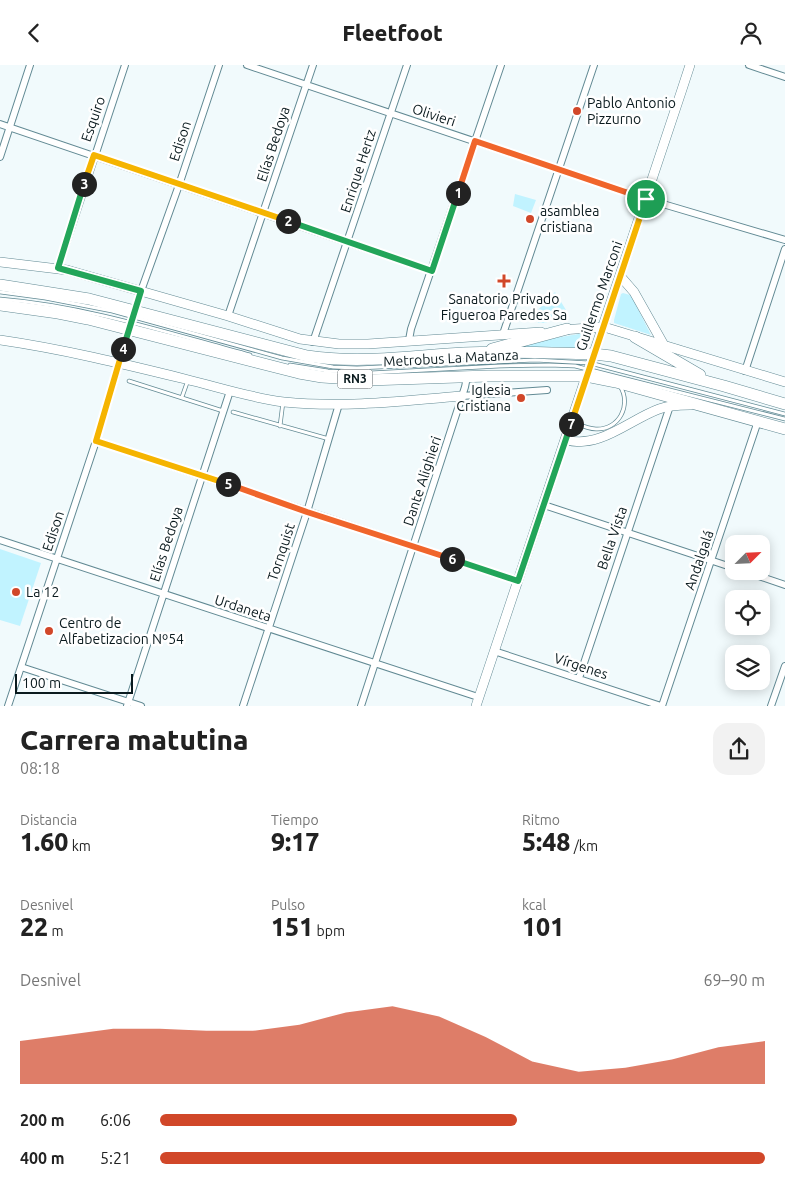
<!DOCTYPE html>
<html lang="es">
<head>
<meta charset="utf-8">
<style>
  :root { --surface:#fff; --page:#f2f2f2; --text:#222; --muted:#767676; --accent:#d14729 }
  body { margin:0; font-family:Ubuntu,sans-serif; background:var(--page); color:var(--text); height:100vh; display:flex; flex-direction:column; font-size:19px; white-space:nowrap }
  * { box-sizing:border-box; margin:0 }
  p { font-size:16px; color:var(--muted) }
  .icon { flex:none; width:28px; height:28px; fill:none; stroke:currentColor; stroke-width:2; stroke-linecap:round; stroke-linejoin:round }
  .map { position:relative; height:641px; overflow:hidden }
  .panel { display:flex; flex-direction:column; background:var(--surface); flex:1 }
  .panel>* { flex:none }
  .needle { width:32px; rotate:66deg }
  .fabs { position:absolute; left:725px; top:470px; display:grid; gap:10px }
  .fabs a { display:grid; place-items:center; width:45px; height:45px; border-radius:10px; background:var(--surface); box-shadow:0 2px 12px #0003; font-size:25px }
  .scale { position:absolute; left:15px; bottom:12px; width:118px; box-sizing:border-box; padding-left:5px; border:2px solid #0a1a1e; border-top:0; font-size:14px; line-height:18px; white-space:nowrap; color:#0a1a1e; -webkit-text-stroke:4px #fff; paint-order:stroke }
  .pin { position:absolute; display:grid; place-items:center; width:42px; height:42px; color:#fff; margin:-21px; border:2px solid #fff; border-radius:50%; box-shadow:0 1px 5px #0007 }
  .km { position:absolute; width:25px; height:25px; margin:-12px; border-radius:50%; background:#222; color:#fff; font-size:14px; line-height:25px; text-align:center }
  .round { display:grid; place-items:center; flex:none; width:52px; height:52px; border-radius:15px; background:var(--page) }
  .head { display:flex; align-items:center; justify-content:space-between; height:85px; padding:0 20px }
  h1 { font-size:28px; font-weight:800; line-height:38px }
  .stats { display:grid; grid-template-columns:repeat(3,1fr); gap:8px; height:85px; padding:5px 20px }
  .stats div { display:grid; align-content:center }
  .stats b { font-size:25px; font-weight:800 }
  .stats small { font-size:14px; font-weight:400 }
  .stats p { font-size:14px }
  .chart { height:140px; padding:10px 20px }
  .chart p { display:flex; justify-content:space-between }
  .chart svg { width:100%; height:90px; margin-top:5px; fill:var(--accent); opacity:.7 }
  ul { padding:0 20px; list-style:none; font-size:16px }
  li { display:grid; grid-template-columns:80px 60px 1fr; align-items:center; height:38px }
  li i { height:12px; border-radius:6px; background:var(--accent) }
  header { display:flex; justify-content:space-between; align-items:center; height:65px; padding:0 20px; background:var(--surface); font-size:22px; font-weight:800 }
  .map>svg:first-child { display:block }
  .green { fill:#c1f3ff }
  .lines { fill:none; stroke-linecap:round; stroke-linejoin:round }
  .lane-casing { stroke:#628a94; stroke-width:4.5 }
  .street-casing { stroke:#628a94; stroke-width:8 }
  .secondary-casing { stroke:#628a94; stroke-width:10 }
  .highway-casing { stroke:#628a94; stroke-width:12 }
  .lane { stroke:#fff; stroke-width:3 }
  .street { stroke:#fff; stroke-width:6 }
  .secondary { stroke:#fff; stroke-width:9 }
  .highway { stroke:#fff; stroke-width:11 }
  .split-1-casing { stroke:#fff; stroke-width:10 }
  .split-2-casing { stroke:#fff; stroke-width:10 }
  .split-3-casing { stroke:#fff; stroke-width:10 }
  .split-4-casing { stroke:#fff; stroke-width:10 }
  .split-5-casing { stroke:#fff; stroke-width:10 }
  .split-6-casing { stroke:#fff; stroke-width:10 }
  .split-7-casing { stroke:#fff; stroke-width:10 }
  .split-8-casing { stroke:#fff; stroke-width:10 }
  .split-1 { stroke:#f0652b; stroke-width:6 }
  .split-2 { stroke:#22a559; stroke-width:6 }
  .split-3 { stroke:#f5b400; stroke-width:6 }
  .split-4 { stroke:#22a559; stroke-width:6 }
  .split-5 { stroke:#f5b400; stroke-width:6 }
  .split-6 { stroke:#f0652b; stroke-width:6 }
  .split-7 { stroke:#22a559; stroke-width:6 }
  .split-8 { stroke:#f5b400; stroke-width:6 }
  .poi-dot { fill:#d14729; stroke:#fff; stroke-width:2 }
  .labels { text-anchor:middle; stroke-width:5; stroke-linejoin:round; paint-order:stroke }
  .shield { fill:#fff; stroke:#545f62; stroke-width:1 }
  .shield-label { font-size:12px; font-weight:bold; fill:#0a1a1e }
  .poi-label { font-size:14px; fill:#0a1a1e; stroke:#fff; text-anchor:start }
  .street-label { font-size:14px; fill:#0a1a1e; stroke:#fff }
</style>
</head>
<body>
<header><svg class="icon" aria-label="back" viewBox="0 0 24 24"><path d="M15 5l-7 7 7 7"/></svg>Fleetfoot<svg class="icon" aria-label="person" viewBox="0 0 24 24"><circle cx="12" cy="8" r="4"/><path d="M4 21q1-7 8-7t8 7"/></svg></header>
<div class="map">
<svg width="785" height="641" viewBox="0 0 785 641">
  <rect width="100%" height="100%" fill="#f1fafc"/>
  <path class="green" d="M515,129L536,135L531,148L513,141Z
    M555,227L566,245L546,258H538L536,247Z
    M623,228L630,230L633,234L651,270L614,258V255L621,229Z
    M584,268H590L592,271L588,284H511L550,274Z
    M0,484L41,498L20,561L0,555Z"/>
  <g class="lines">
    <g class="lane-casing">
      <path id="lane" d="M0,227L45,233L112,246L282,293L333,302L357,303L535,295L590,298L785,349
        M0,234C86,241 168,268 250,290
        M290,300L328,306L370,308L500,301L549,300L575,301L785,354
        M129,316L223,346
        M182,332L188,315
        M233,347L329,374
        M573,357C580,360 588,364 596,364C619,365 632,340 620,321
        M280,361L283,337"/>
    </g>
    <g class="street-casing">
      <path id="street" d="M247,0L646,134L785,175
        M749,0L785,12
        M0,59L432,206
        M0,92L30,0
        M58,203L125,0
        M228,251L313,0
        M503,269L594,0
        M409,275L411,264L501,0
        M313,277L407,0
        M745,306L785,184
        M462,331L547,325
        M96,376L518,516
        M544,440L734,503
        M0,475L478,632
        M744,506L785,520
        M494,586L661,641
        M21,602L141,641
        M579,613L670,341
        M8,641L96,376L141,226L179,120L219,0
        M127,641L230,326
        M243,641L307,447L339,339
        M361,641L465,322L467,312
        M662,641L756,362V356
        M771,641L785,601"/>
    </g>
    <g class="secondary-casing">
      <path id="secondary" d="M0,197L67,205L228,251L300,274L339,279H368L541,267
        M621,212L634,227L665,282
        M561,265L604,262L785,317
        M0,275C62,284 124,299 185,314C218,322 251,333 284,337C343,343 403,336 462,331
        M566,375C600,384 629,355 659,344C669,340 679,340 690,340
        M476,641C547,427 620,214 690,0"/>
    </g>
    <g class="highway-casing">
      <path id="highway" d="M0,220L89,234L307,291C360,299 411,291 463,288C507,286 551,288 594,289L611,291L724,321L785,339
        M0,240L58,248L88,254L299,308L322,312L368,315L488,311H586L616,317L785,364
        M635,272L700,310
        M492,284L567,264"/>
    </g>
    <use href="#lane" class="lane"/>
    <use href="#street" class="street"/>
    <use href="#secondary" class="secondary"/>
    <use href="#highway" class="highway"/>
  </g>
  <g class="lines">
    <g class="split-1-casing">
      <path id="split-1" d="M458,128L475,76L646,134"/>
    </g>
    <g class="split-2-casing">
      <path id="split-2" d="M288,156L432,206L458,128"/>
    </g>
    <g class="split-3-casing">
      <path id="split-3" d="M84,119L94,90L288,156"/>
    </g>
    <g class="split-4-casing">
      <path id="split-4" d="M84,119L58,203L141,226L123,284"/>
    </g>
    <g class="split-5-casing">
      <path id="split-5" d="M123,284L96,376L228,419"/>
    </g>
    <g class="split-6-casing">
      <path id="split-6" d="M228,419L307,447L452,494"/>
    </g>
    <g class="split-7-casing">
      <path id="split-7" d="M452,494L518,516L571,359"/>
    </g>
    <g class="split-8-casing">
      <path id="split-8" d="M571,359L646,134"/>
    </g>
    <use href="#split-1" class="split-1"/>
    <use href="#split-2" class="split-2"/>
    <use href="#split-3" class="split-3"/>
    <use href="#split-4" class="split-4"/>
    <use href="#split-5" class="split-5"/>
    <use href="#split-6" class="split-6"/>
    <use href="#split-7" class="split-7"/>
    <use href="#split-8" class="split-8"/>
  </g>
  <g class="poi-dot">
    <circle cx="577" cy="46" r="5"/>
    <circle cx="530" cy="154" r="5"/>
    <path d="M501.5 208.5h5v5h5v5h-5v5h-5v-5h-5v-5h5z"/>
    <circle cx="521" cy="333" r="5"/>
    <circle cx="16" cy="527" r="5"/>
    <circle cx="49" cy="566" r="5"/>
  </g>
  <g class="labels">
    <rect class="shield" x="337.5" y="304.5" width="35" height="19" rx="4"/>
    <g class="shield-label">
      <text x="355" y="318">RN3</text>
    </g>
    <g class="poi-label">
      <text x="587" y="43">Pablo Antonio<tspan x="587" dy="16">Pizzurno</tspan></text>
      <text x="540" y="151">asamblea<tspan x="540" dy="16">cristiana</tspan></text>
      <text x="504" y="239" text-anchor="middle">Sanatorio Privado<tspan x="504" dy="16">Figueroa Paredes Sa</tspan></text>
      <text x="511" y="330" text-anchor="end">Iglesia<tspan x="511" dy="16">Cristiana</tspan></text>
      <text x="26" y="532">La 12</text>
      <text x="59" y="563">Centro de<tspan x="59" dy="16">Alfabetizacion Nº54</tspan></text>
    </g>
    <g class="street-label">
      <text transform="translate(434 50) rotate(18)" y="5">Olivieri</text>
      <text transform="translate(93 54) rotate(-71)" y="5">Esquiro</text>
      <text transform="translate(180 76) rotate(-72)" y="5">Edison</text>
      <text transform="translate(273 79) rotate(-72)" y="5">Elías Bedoya</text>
      <text transform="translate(358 106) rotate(-72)" y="5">Enrique Hertz</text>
      <text transform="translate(599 231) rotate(-71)" y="5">Guillermo Marconi</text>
      <text transform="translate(451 293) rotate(-3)" y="5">Metrobus La Matanza</text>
      <text transform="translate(422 416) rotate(-72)" y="5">Dante Alighieri</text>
      <text transform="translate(53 466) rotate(-72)" y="5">Edison</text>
      <text transform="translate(612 473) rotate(-71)" y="5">Bella Vista</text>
      <text transform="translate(166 479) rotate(-72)" y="5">Elías Bedoya</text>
      <text transform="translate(281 487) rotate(-72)" y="5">Tornquist</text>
      <text transform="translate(699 495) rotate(-71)" y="5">Andalgalá</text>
      <text transform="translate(243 543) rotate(18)" y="5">Urdaneta</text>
      <text transform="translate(581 601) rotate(18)" y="5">Vírgenes</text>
    </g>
  </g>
</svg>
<div class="fabs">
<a><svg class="needle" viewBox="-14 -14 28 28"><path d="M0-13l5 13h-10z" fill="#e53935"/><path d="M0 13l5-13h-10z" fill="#767676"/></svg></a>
<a><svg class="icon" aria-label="locate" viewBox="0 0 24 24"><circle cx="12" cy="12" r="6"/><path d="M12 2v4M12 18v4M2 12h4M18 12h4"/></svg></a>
<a><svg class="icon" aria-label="layers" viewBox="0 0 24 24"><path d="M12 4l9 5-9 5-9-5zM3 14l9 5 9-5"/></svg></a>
</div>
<div class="scale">100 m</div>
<div class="pin" style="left:646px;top:134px;background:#1e9e55"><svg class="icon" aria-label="arrive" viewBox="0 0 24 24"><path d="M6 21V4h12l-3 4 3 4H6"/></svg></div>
<b class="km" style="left:458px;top:128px">1</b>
<b class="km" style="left:288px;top:156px">2</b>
<b class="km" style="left:84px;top:119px">3</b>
<b class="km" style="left:123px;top:284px">4</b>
<b class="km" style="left:228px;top:419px">5</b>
<b class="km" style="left:452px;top:494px">6</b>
<b class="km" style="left:571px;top:359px">7</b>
</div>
<section class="panel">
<div class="head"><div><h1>Carrera matutina</h1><p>08:18</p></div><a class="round"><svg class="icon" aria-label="share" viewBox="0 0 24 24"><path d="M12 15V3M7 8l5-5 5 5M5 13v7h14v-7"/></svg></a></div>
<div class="stats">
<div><p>Distancia</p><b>1.60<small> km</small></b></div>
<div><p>Tiempo</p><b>9:17</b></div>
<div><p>Ritmo</p><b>5:48<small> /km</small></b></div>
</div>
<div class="stats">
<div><p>Desnivel</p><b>22<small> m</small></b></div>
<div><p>Pulso</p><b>151<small> bpm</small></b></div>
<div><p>kcal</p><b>101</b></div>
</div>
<div class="chart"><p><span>Desnivel</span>69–90 m</p>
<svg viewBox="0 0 160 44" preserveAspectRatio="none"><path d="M0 44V23L10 20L20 17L30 17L40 18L50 18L60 15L70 9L80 6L90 11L100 21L110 33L120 38L130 36L140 32L150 26L160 23V44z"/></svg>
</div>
<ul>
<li><b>200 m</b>6:06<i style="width:59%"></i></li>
<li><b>400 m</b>5:21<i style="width:100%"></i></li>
</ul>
</section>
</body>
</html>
